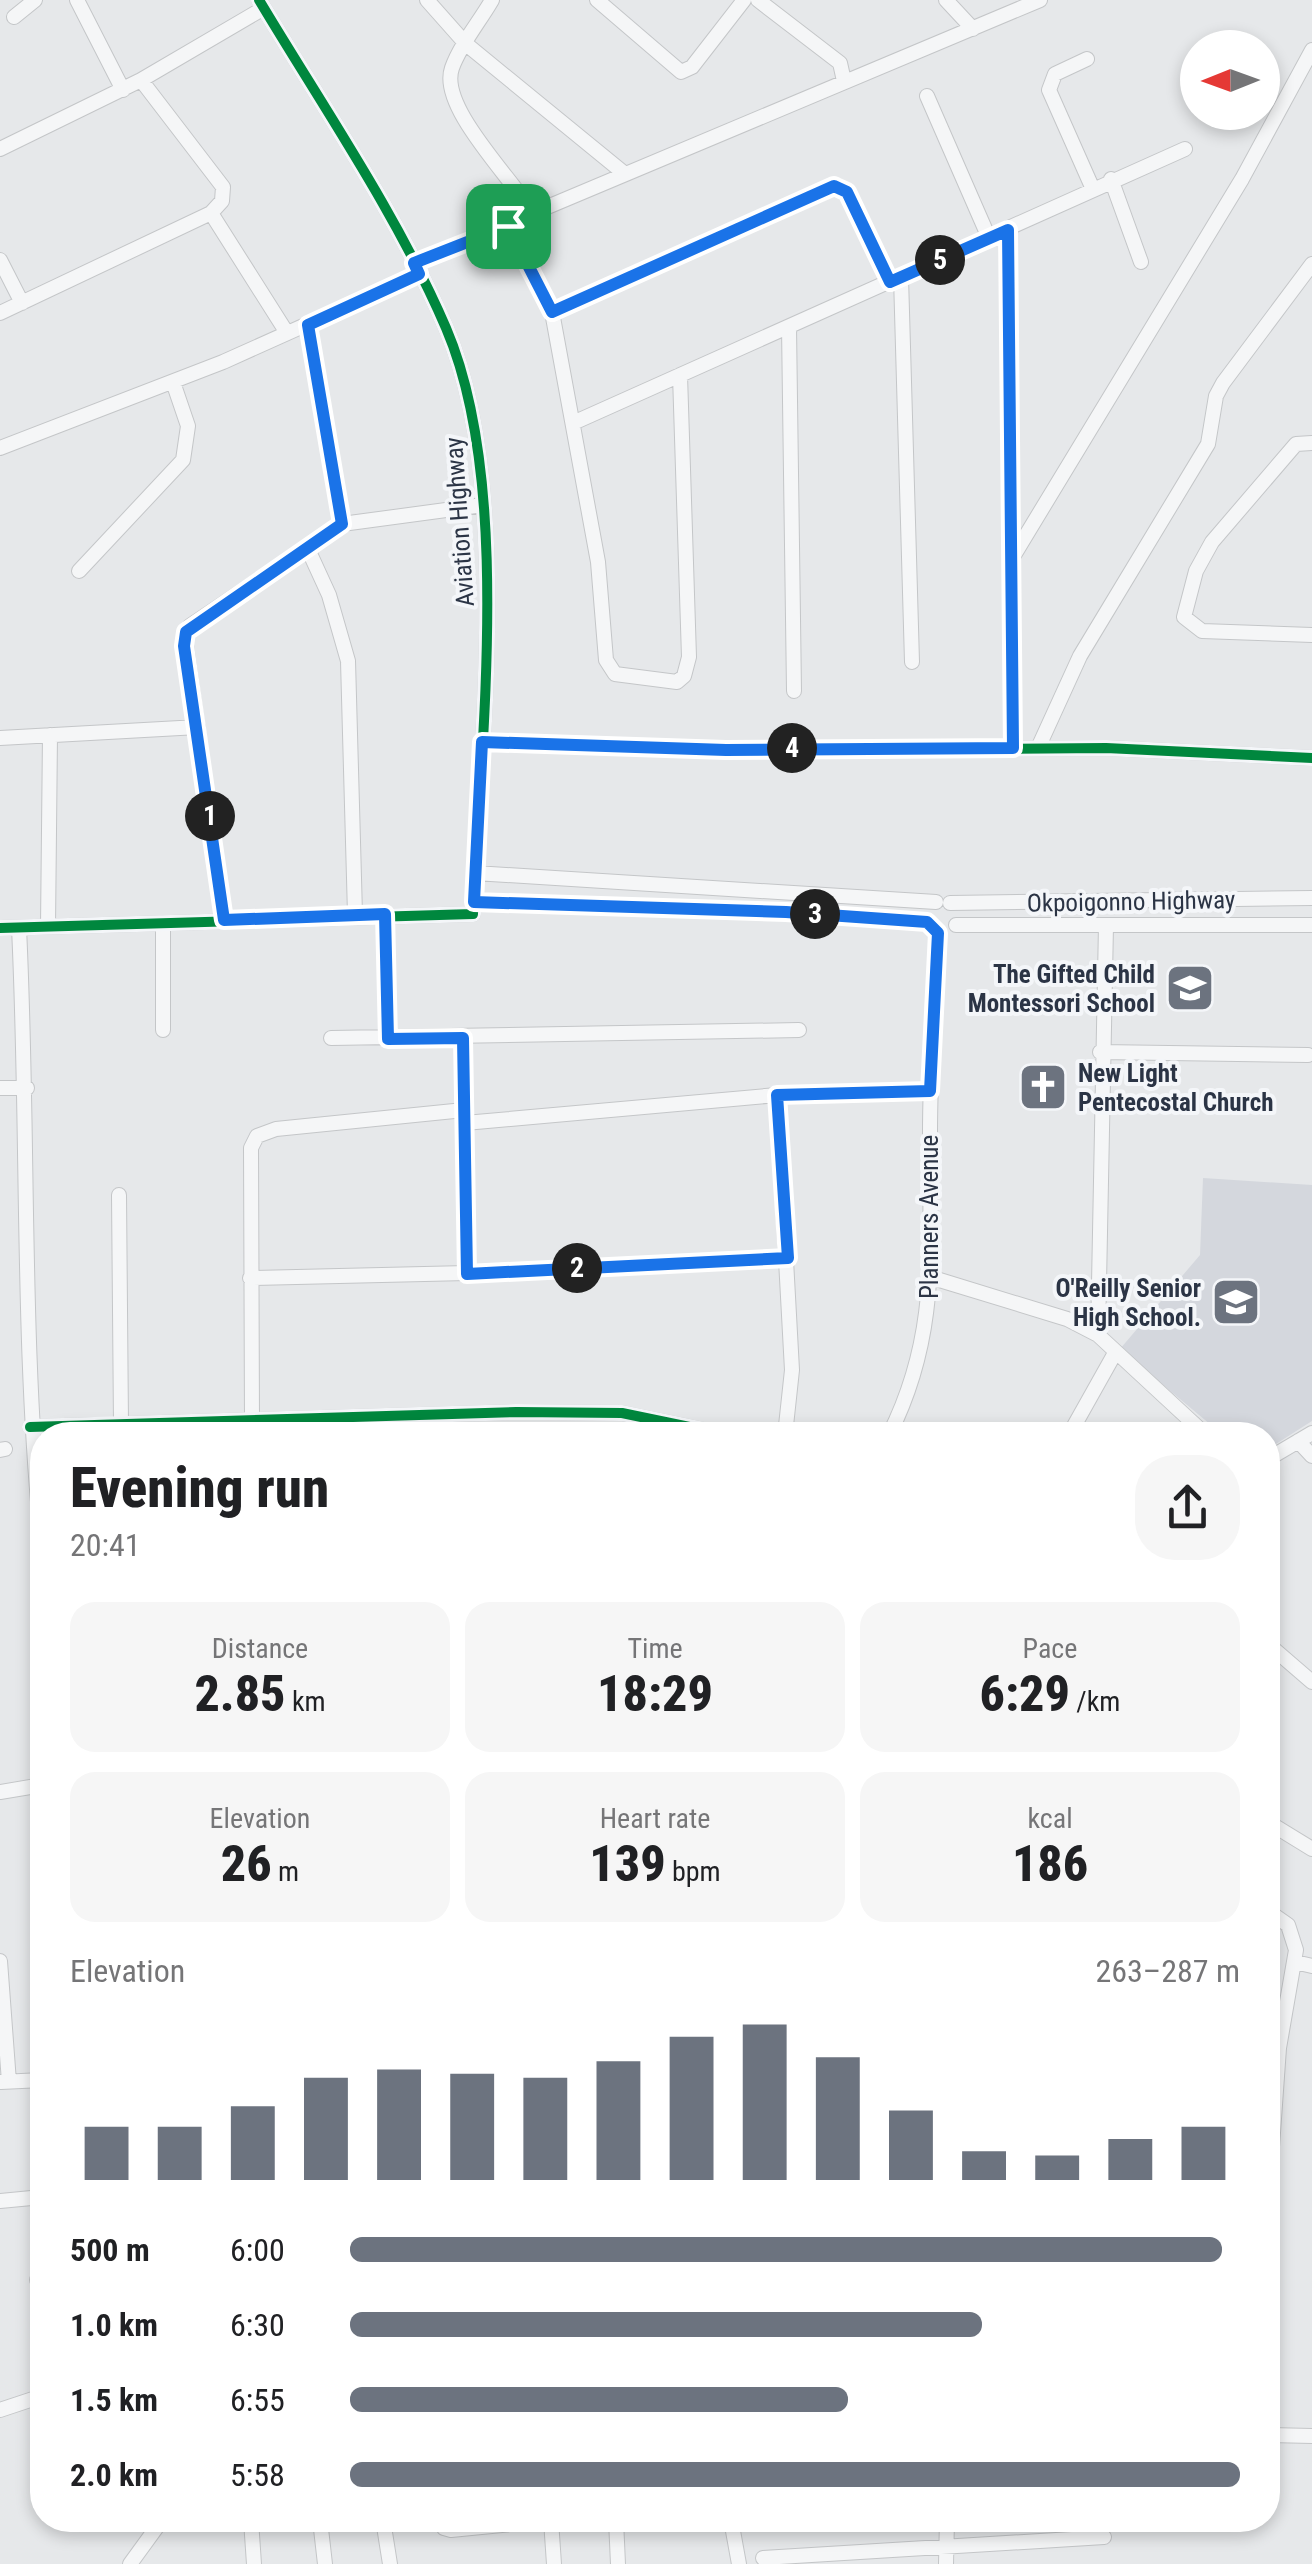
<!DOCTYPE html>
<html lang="en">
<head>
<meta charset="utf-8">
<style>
  :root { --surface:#fff; --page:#f6f6f6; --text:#202124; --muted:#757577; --accent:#6c737f }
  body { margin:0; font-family:"Roboto Condensed",sans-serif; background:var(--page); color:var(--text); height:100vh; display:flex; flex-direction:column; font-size:38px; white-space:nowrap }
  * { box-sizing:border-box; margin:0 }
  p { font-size:32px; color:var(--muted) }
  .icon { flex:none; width:55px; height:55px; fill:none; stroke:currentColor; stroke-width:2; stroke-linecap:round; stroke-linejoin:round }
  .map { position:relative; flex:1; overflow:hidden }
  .sheet { position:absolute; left:30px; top:1422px; width:1250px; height:1110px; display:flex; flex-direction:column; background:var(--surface); border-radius:40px; box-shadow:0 5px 15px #0003 }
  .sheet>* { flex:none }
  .needle { width:65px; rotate:269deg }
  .buttons { position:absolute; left:1180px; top:30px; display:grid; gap:20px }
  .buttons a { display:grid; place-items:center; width:100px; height:100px; border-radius:50%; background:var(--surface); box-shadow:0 5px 15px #0003; font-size:50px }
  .pin { position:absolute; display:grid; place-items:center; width:85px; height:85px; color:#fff; margin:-42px; border-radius:20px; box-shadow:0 5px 15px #0006 }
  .km { position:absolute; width:50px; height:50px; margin:-25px; border-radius:50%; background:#222; color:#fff; font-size:28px; line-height:50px; text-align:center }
  .round { display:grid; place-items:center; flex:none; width:105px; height:105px; border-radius:40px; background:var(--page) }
  .head { display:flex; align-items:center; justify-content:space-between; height:170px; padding:0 40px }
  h1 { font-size:55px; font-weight:800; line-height:75px }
  .stats { display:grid; grid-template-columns:repeat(3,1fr); gap:15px; height:170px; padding:10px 40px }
  .stats div { display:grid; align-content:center; border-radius:25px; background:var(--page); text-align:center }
  .stats b { font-size:50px; font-weight:800 }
  .stats small { font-size:28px; font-weight:400 }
  .stats p { font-size:28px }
  .chart { height:280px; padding:20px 40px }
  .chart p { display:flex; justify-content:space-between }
  .chart svg { width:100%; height:180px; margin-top:10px; stroke:var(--accent); stroke-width:6 }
  ul { padding:0 40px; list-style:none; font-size:32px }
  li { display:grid; grid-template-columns:160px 120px 1fr; align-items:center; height:75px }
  li i { height:25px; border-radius:12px; background:var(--accent) }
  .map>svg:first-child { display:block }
  .built { fill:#d4d7dd }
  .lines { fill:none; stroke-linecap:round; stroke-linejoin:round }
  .minor-casing { stroke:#c4c6c8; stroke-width:16 }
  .minor { stroke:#f5f6f7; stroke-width:14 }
  .cycleway-casing { stroke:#f4f6f9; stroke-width:16 }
  .cycleway { stroke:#00873e; stroke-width:10 }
  .route-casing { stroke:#fff; stroke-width:20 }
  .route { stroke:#1a73e8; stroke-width:12 }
  .labels { text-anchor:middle; stroke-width:8; stroke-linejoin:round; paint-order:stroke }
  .street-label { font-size:25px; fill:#2b3445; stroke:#f4f6f9 }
  .poi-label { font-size:25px; font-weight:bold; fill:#2b3445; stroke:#f4f6f9; text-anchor:end }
</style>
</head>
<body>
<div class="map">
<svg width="1312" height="2564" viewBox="0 0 1312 2564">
  <rect width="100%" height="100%" fill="#e6e8ea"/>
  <path class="built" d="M1203,1178L1312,1185V1421L1268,1449V1435H1223L1120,1349L1200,1255Z"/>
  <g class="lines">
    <g class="minor-casing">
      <path id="minor" d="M77,0L123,90
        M427,0L466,44L625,174
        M492,0C480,21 460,45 452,68C438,107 514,180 534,215
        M597,0L681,72L692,67L744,0
        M758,0L840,63L844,81
        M946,0L973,29
        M14,17L35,0
        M1087,59L1055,74L1049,90L1092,187
        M141,80L223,187L222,201L211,213
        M927,96L989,238
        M0,149L141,80L264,8
        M1111,179L1141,262
        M507,226L552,312L598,562L606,660L615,674L677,682L684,676L689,657L680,375
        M1007,230L1013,748
        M0,260L22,303
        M414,263L1040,0
        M901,277L912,662
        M552,312L838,186L847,192L890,283
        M0,313L211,213L287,333
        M789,327L794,691
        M573,423L1185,149
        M1312,443L1296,444L1212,542L1196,571L1184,617L1202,631L1312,635
        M0,448L223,362L419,274
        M342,524L483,505
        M307,547L329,595L348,661L355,914
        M1014,555L1242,179L1312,50
        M79,571L183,460L188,426L173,382
        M0,738L198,727
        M482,742L726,751L1106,748L1312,758
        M1038,748L1080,656L1208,444L1216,396L1223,383L1312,264
        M475,873L936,902
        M473,902L786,912L927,922
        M950,903L1312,898
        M385,914L388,1039
        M224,920L185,638L190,626L342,524L307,325
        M163,923V1030
        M956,925H1312
        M48,926L50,735
        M0,928L473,914C480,745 513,484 446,328C397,214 323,107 259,0
        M19,928C29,1134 21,1340 42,1545
        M463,1037L467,1273
        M331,1038L799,1030
        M1100,1052L1308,1055
        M0,1088H27
        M777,1095L792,1370L785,1435
        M465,1123L777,1095L930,1091
        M119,1195L121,1424
        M250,1278L467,1273L788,1257
        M933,1278L1067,1319L1098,1335L1206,1435
        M1098,1335L1106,925
        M252,1421L251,1148L257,1136L276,1129L464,1110
        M30,1427L516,1412L622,1413L728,1435
        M889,1435C941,1332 929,1244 930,1133C930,1066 935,1000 938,933
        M1069,1435L1115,1353
        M1298,1441L1312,1456
        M0,1450L5,1449
        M1268,1459L1312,1433
        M1268,1644L1312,1682
        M0,1792L42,1785
        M1268,1822L1312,1849
        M1268,1911L1288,1925L1296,1950L1279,2048L1268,2203
        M0,1961L9,2082
        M1295,1962L1312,1966
        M1,2082L42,2080
        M0,2201L42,2197
        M37,2280H42
        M0,2410L42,2396
        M1268,2435L1312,2436
        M251,2520L254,2564
        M320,2520L325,2564
        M383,2520L390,2564
        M442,2520L444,2528L451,2530L551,2520L554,2564
        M616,2520L618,2564
        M731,2520L739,2564
        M763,2558L1104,2537
        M130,2564L162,2520
        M946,2564L947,2520"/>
    </g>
    <use href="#minor" class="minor"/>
    <g class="cycleway-casing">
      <path id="cycleway" d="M482,742L726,751L1106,748L1312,758
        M0,928L473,914C480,745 513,484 446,328C397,214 323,107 259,0
        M30,1427L516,1412L622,1413L728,1435"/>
    </g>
    <use href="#cycleway" class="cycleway"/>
  </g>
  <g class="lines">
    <g class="route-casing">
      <path id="route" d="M834,186L847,192L890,282L1008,230L1013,748L726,750L482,742L474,902L786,912L927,922L938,933L930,1091L777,1095L788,1258L467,1274L463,1038L388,1039L385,914L224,920L184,646L186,632L342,524L308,325L419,274L414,263L508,226L552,312Z"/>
    </g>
    <use href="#route" class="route"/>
  </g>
  <defs>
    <g id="school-square" transform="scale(2.5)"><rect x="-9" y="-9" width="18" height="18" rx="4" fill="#6c737f" stroke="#f4f6f9"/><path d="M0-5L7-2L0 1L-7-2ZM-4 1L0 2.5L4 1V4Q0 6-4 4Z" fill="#fff"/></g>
    <g id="church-square" transform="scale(2.5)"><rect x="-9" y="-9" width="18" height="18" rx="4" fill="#6c737f" stroke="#f4f6f9"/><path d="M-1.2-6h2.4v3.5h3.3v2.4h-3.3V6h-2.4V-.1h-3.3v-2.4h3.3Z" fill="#fff"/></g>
  </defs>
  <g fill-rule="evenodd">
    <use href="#school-square" x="1190" y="988"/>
    <use href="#church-square" x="1043" y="1087"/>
    <use href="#school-square" x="1236" y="1302"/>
  </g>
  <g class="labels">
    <g class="street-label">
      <text transform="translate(459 522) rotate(-94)" y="9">Aviation Highway</text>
      <text transform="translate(1131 901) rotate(-1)" y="9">Okpoigonno Highway</text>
      <text transform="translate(929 1217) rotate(-90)" y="9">Planners Avenue</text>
    </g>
    <g class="poi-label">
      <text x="1155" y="983">The Gifted Child<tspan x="1155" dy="29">Montessori School</tspan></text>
      <text x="1078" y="1082" text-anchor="start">New Light<tspan x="1078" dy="29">Pentecostal Church</tspan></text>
      <text x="1201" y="1297">O'Reilly Senior<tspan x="1201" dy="29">High School.</tspan></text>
    </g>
  </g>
</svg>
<div class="buttons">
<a><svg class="needle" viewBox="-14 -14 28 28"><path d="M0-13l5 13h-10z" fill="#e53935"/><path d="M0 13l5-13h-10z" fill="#757577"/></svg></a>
</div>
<div class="pin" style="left:508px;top:226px;background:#1e9e55"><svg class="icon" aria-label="arrive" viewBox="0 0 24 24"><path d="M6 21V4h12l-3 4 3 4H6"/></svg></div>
<b class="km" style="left:210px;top:816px">1</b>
<b class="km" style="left:577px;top:1268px">2</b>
<b class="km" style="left:815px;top:914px">3</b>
<b class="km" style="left:792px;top:748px">4</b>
<b class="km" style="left:940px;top:260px">5</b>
<section class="sheet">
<div class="head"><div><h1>Evening run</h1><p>20:41</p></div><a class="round"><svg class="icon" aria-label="share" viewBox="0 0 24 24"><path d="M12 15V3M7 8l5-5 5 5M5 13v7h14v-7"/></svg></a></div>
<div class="stats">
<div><p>Distance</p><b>2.85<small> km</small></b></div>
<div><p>Time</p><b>18:29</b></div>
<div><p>Pace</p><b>6:29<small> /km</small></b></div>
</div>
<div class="stats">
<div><p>Elevation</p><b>26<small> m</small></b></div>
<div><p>Heart rate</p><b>139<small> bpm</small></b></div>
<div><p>kcal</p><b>186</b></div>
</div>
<div class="chart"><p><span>Elevation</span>263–287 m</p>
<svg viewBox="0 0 160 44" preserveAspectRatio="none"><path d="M5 44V31M15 44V31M25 44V26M35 44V19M45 44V17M55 44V18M65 44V19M75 44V15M85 44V9M95 44V6M105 44V14M115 44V27M125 44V37M135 44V38M145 44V34M155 44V31"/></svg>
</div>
<ul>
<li><b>500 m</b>6:00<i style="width:98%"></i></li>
<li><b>1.0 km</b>6:30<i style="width:71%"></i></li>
<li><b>1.5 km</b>6:55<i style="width:56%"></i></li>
<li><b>2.0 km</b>5:58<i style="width:100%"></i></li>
</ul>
</section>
</div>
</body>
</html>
